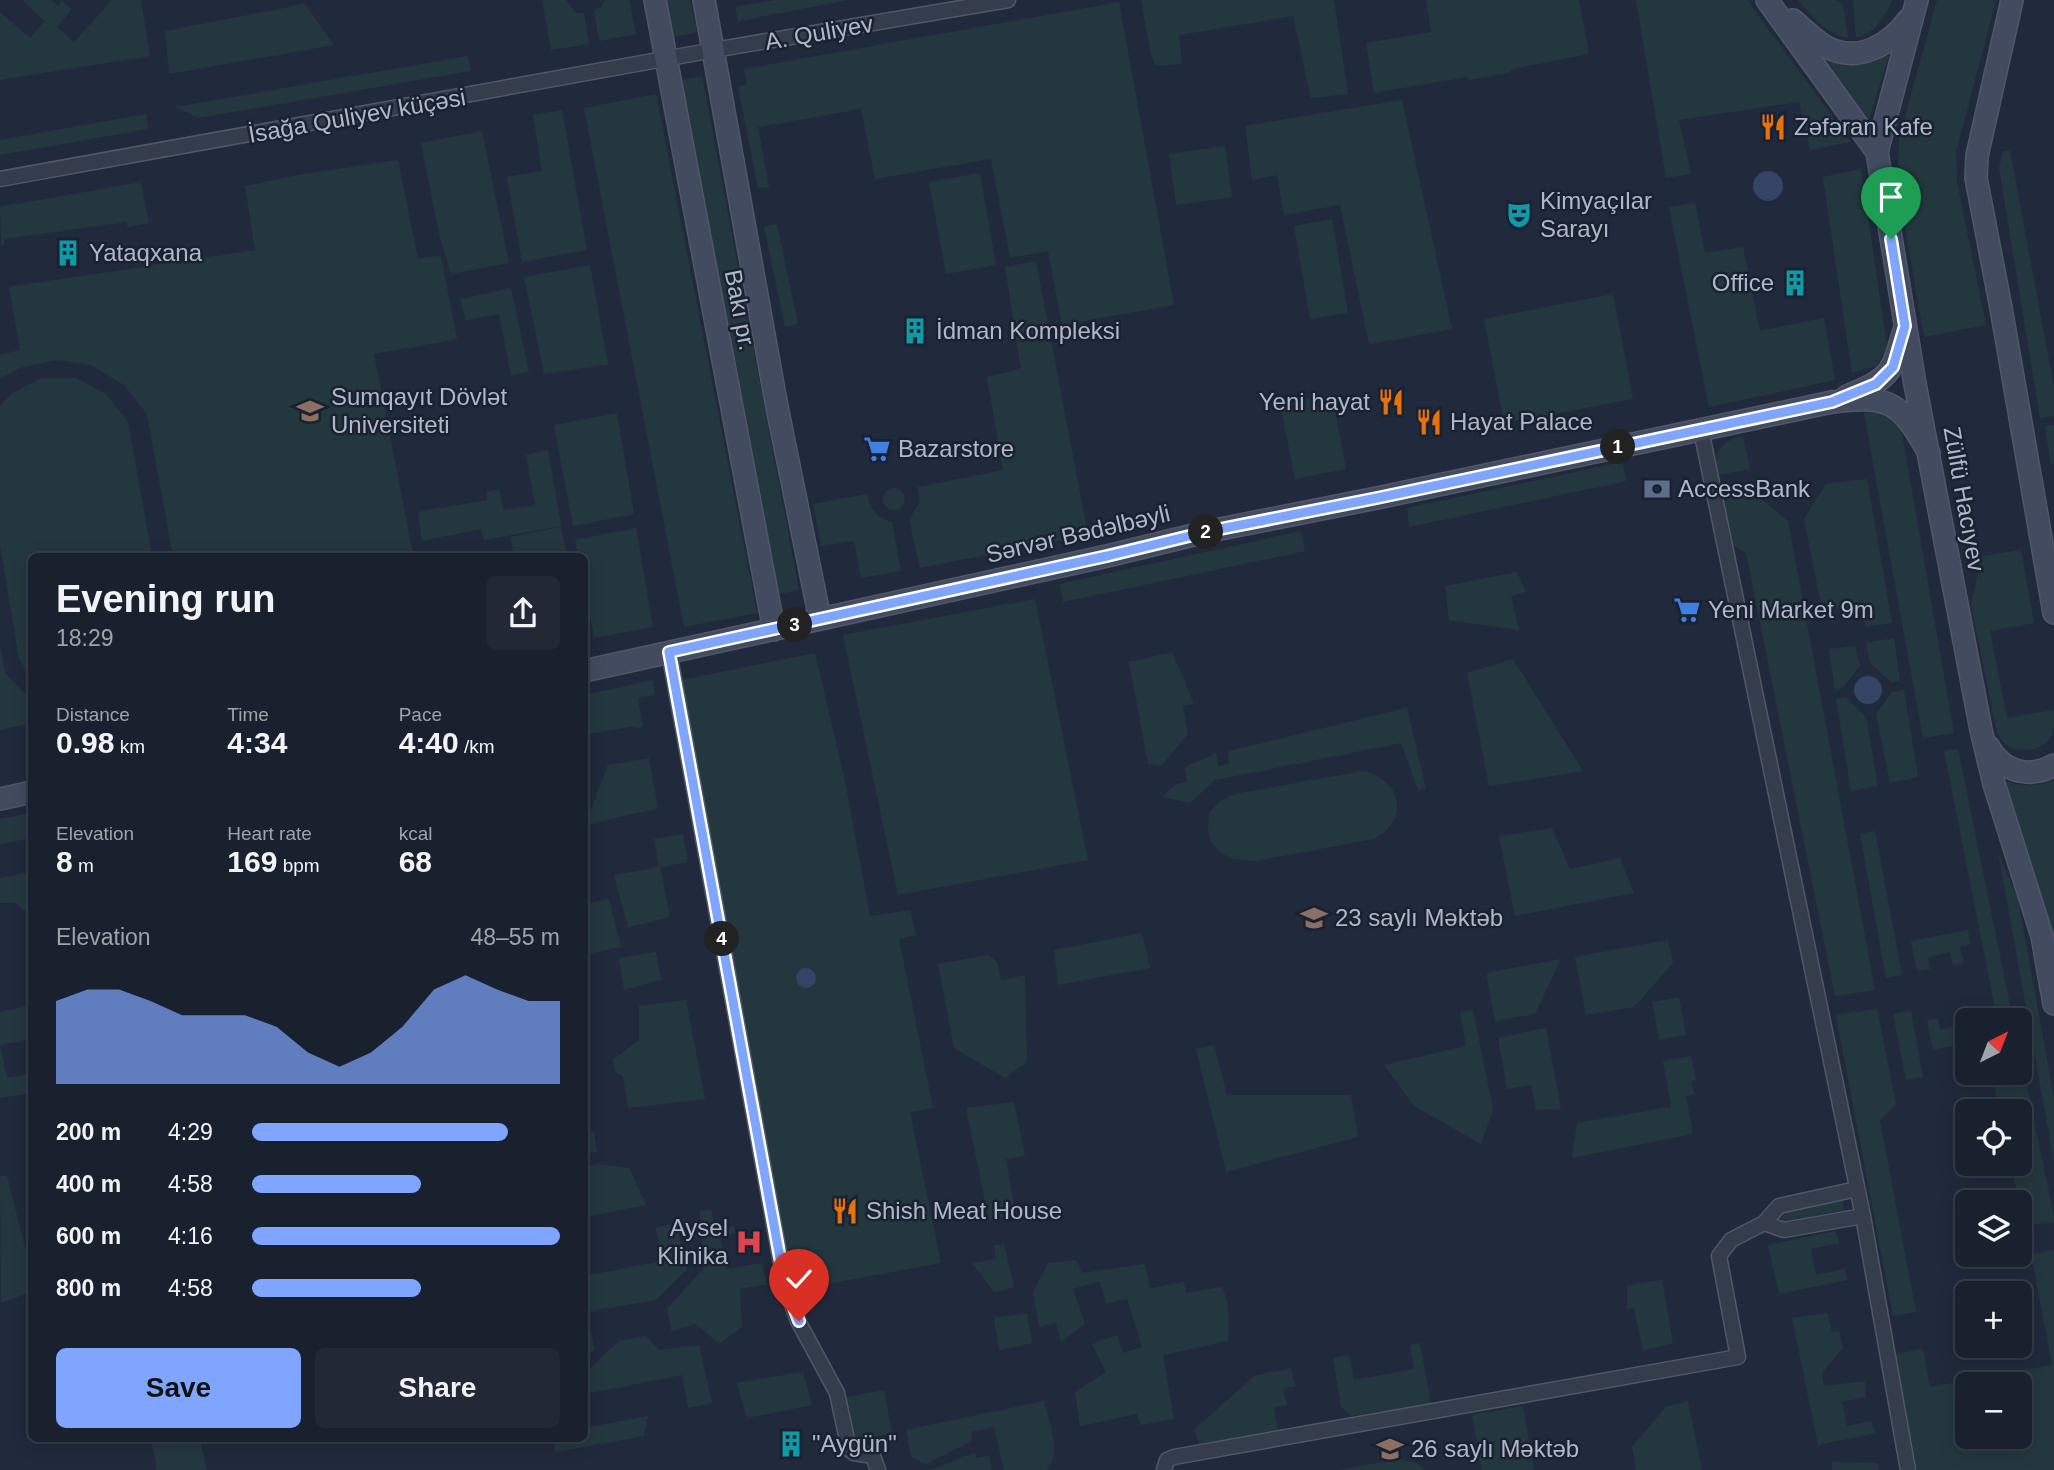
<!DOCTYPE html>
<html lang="en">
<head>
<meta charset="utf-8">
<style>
  :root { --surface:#19202e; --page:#222836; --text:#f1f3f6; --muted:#9fa3aa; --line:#373e4a; --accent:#7fa5ff }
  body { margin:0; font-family:Arial,sans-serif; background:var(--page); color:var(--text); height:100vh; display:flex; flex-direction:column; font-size:26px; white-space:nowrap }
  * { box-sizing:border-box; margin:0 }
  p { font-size:23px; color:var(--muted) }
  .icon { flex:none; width:38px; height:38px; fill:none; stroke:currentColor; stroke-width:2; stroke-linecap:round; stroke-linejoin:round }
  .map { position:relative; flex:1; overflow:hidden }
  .drawer { position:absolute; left:28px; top:553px; width:560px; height:889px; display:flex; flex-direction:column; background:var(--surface); border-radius:10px; box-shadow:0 4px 18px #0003,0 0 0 2px var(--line) }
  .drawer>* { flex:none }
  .needle { width:46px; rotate:42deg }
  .buttons { position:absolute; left:1955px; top:1008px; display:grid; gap:14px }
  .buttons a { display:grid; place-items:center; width:77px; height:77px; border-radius:10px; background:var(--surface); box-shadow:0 4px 18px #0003,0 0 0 2px var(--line); font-size:35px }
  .pin { position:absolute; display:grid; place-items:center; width:60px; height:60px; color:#fff; margin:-72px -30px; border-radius:50% 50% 50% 0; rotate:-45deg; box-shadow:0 0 7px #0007 }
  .pin .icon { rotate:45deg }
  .km { position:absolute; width:35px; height:35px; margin:-18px; border-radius:50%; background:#222; color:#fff; font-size:19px; line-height:35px; text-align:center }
  .round { display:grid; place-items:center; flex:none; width:74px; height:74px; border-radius:10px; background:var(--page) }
  .overview { display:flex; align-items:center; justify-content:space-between; height:119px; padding:0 28px }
  h1 { font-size:38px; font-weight:600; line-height:52px }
  .figures { display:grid; grid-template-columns:repeat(3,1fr); gap:10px; height:119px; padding:7px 28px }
  .figures div { display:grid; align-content:center }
  .figures b { font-size:30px; font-weight:600 }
  .figures small { font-size:19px; font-weight:400 }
  .figures p { font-size:19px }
  .chart { height:196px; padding:14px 28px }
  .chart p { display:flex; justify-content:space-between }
  .chart svg { width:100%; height:126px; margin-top:7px; fill:var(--accent); opacity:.7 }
  .cta { display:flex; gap:14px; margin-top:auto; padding:14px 28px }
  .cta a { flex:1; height:80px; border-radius:10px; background:var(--accent); color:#111; font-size:28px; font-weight:600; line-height:80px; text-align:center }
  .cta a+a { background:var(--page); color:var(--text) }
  ul { padding:0 28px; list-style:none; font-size:23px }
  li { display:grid; grid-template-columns:112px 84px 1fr; align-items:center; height:52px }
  li i { height:18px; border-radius:9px; background:var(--accent) }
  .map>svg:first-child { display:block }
  .green { fill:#23383e; fill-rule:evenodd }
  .water { fill:#334465 }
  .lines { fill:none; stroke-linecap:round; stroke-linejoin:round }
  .street-casing { stroke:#505768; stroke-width:17 }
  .secondary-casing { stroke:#505768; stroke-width:24 }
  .street { stroke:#353d4d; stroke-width:14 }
  .secondary { stroke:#434b60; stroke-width:21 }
  .route-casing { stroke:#fff; stroke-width:14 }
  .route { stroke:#7fa5ff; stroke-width:9 }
  .labels { text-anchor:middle; stroke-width:5; stroke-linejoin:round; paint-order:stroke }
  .street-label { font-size:24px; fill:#b0b7c9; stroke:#1a2232 }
  .poi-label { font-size:24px; fill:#b0b7c9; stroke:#1a2232; text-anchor:start }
</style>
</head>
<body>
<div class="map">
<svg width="2054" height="1470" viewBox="0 0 2054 1470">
  <rect width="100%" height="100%" fill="#212a3d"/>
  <path class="green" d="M25,0H51L58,6L62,1L72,9L57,27L74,42L112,0H141L150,56L0,80V12L30,38L45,21L24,2Z
    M542,0H566L576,13H584L589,44L551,50Z
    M605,0H629L636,34L599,41L594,11L601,7Z
    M667,0H690L697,32L674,37Z
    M775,0H849L738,21L735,7Z
    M1141,0H1334L1348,94L1311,98L1293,16L1179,35L1182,64L1156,66L1151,55Z
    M1426,0H1579L1589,54L1512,69L1509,73L1468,80L1467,77L1374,93L1366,43L1431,32Z
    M1636,0H1747L1851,142L1810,150L1799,102L1679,120L1691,174L1666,178Z
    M1798,0H1833L1843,4L1848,38C1825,33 1813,17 1798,0Z
    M1855,0H1893C1883,18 1877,32 1856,38L1853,1Z
    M1937,0H1996L1956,152L1957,182L1986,325L1924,337L1899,192L1898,164L1899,139Z
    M1119,2L1174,305L1062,325L1048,251L1010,258L991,159L875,179L861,109L758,127L769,187L758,188L738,87L747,84L744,69Z
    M305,4L334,45L169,74L165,31Z
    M1889,55L1869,119L1826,61C1852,68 1864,66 1889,55Z
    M468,56L471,71L198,118L175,107Z
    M702,76L799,590L779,594L682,80Z
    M656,94L757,613L684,627L584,108Z
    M1402,100L1452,329L1369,344L1340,205L1284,215L1277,175L1252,180L1245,126Z
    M562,110L587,250L522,262L507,177L542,171L533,115Z
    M146,114L148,129L0,155V140Z
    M482,131L509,263L451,274L439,234L421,143Z
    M1225,146L1232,197L1176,205L1169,154Z
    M2003,151H2010L2054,387V416L2040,418L1999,168Z
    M398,160L418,258L441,256L457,339L374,354L413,554L399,556H173L147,414L124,385L91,365L58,360L23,367L0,378V355L20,350L9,287L255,250L245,186L303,174Z
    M1861,169L1887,347L1876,366L1852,373L1823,177Z
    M980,173L996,265L946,274L929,182Z
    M141,182L149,223L128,227L126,222L4,239V245H1L0,207Z
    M1695,203L1705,253L1743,247L1760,331L1824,318L1835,380L1709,407L1669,207Z
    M1332,219L1348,313L1310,319L1294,226Z
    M777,224L798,324L785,327L764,227Z
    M1036,261L1088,535L920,568L909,519L920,502L918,487L1003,470L987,377L1021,369L1005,267Z
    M590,265L608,364L544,374L524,277Z
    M511,288L529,372L511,375L499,314L466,320L460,299Z
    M1613,294L1633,399L1504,423L1484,319Z
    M42,378H76L106,394L128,422L152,556H32L31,680L19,659L0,545V406L11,394Z
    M1332,394L1346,469L1295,479L1280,404Z
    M1873,411C1888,411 1892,417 1901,428L1954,733L1923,738L1864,413Z
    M617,413L634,514L573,526L554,425Z
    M2054,425V464L2051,465L2045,426Z
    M1743,436L1750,469L1719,475C1712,454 1721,440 1743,436Z
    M548,450L561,526L484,540L481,529L422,541L418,512L487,500L486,492L499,489L503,510L535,505L526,455Z
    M1622,462L1627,481L1409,527L1407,508Z
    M1867,479L1892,623L1865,627L1861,603L1822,610L1804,519L1826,484Z
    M1747,488L1788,521L1875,990L1835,996L1746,553L1732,545L1723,493Z
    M883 499a11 11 0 1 1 22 0a11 11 0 1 1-22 0Z
    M867,494C870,509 877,518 892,522L901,571L861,578L854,541L821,546L813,504Z
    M561,527L567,556H514L510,537Z
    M636,528L653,627L594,638L585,590L584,556H578L575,540Z
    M1301,531L1305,551L1063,602L1060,584Z
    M2021,550L2034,623L1990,631L2007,718L2054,710C2054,717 2054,727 2053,733C2047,750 2022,754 2008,746C2003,743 2000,737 1997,733L1971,605L1982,556Z
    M1517,572L1526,592L1511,596L1519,630L1449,620L1445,586Z
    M1035,599L1088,860L898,895L843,635Z
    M1894,638L1900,681L1891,682L1870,663L1866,643Z
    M0,644L5,673L32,701L31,723L0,730Z
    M1855,646L1860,666L1842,688L1835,691L1829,649Z
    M1172,652L1194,704L1183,706L1188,734L1161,766L1148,764L1129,662Z
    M815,653L845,781L870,916L910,910L916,935L899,939L933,1108L910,1112L941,1263L795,1290L681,680Z
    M1513,659L1583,771L1489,786L1467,673Z
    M653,680L655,695L638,698L643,727L636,728L635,726L585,735V695Z
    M1904,690L1918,777L1890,783L1876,714L1892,692Z
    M1845,697L1866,717L1878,786L1851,791L1836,699Z
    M1407,708L1426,789L1418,790L1401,743L1215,780L1190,803L1162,797L1176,784L1187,782L1185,767L1216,753L1218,766L1229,764L1228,751Z
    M1958,749L2012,1015L1997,1018L1944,751Z
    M649,758L658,808L585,825L608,765Z
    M1363,771C1403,780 1410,821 1373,839L1256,861L1234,859L1221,853L1211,842L1208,828L1209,813L1220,801L1235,794Z
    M2054,780V935L2004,781C2022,786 2036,788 2054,780Z
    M31,813V838L0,844V819Z
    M1552,828L1570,869L1620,858L1634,893L1515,916L1499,836Z
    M1875,831L1902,975L1886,978L1860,834Z
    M683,834L688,862L660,867L670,917L628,927L614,875L659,867L654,839Z
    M1998,852L2018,900L2054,1097V1162Z
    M31,872H32L31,916L15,903H0V878Z
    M609,899L621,947L585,955V904Z
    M1968,930L1970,944L1960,947L1964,963L1953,965L1950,952L1928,957L1930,969L1917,971L1911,941Z
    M1142,933L1150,968L1058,985L1054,950Z
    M1668,940L1673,963L1634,1007L1586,1015L1575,957Z
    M656,952L661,980L624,990L619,958Z
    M988,955L997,962L1001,980L1025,975L1027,1062L1005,1078L954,1048L938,964Z
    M1561,959L1535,1014L1495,1021L1486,973Z
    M1679,997L1686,1035L1659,1040L1652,1002Z
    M686,1000L705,1099L628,1108L623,1076L615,1072L613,1060L639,1040V1006Z
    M31,1005V1039L0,1045L7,1078L31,1073V1093L0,1098V1012Z
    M1877,1009L1896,1104L1880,1120L1916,1312L1893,1316L1836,1015Z
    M1473,1010L1493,1109L1481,1144L1414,1106L1384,1065L1466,1046L1460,1012Z
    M1911,1011L1923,1077L1906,1080L1893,1014Z
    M1975,1013L1976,1020H1967V1043L1933,1050L1927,1020L1938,1018L1940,1029L1963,1025L1962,1015Z
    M1546,1028L1561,1109L1536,1110L1531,1085L1507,1089L1498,1038Z
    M1214,1045L1227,1095H1351L1358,1137L1226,1172L1196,1049Z
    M2020,1052L2054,1216V1222L2024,1226L2011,1164H2020V1111H2000L1991,1073H2020Z
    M1691,1056L1696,1080L1691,1081L1694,1094L1686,1096L1693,1134L1572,1158L1577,1123L1671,1107L1663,1061Z
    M1014,1102L1025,1156L1006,1159L1015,1213L989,1221L966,1108Z
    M594,1131L597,1152L585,1154V1132Z
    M599,1164L629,1168L646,1205L585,1217V1167Z
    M0,1176H7L25,1248L32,1247L31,1292L1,1303Z
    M1843,1199L1844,1210L1783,1222L1782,1211Z
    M711,1209L715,1230L734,1226L735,1233L720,1237L727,1269L762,1263L767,1284L740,1289L742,1327L719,1344L696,1324L671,1331L667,1309L703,1269L700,1211Z
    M676,1223L687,1269L656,1300L586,1312L595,1351L585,1352V1276L662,1261L656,1228Z
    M1836,1231L1839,1243L1811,1249L1816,1275L1845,1269L1847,1280L1779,1294L1768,1245Z
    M1004,1244L1014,1287L994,1292L972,1263L996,1259L994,1245Z
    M2054,1250V1470H1917L1895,1354L1923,1349L1930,1387L2052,1365L2031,1254ZM2020,1384V1437H1967V1384Z
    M1076,1260L1082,1273L1145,1264L1150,1288L1184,1282L1186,1293L1222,1287C1230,1305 1229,1321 1228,1341L1163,1355L1174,1419L1140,1425L1137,1414L1080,1426L1075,1392L1106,1372L1092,1344L1117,1335L1123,1353L1142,1347L1127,1298L1107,1304L1099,1281L1073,1289L1085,1324L1061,1342L1056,1323L1039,1327L1033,1292L1048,1263Z
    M1662,1280L1673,1343L1643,1351L1634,1308L1627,1309V1285Z
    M1027,1313L1032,1343L999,1350L994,1318Z
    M1827,1313L1832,1332L1839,1331L1843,1347L1822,1373L1824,1386L1865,1381L1866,1397L1842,1402L1847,1426L1871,1421L1876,1433L1818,1445L1792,1318Z
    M646,1336L659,1350L699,1345L712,1403L688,1408L682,1375L585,1394V1373L619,1341Z
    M1420,1343L1431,1404L1352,1416L1341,1407L1333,1358L1349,1355L1354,1380L1414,1369L1410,1345Z
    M1291,1368L1295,1386L1283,1389L1287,1405L1274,1407L1278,1433L1200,1446L1194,1430L1254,1376Z
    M803,1372L812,1405L747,1418L737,1383Z
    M884,1390L892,1433L854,1440L844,1398Z
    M1044,1401C1049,1422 1062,1451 1047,1470H1004L994,1427L971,1432L972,1441L926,1464L911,1457L906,1430Z
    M1688,1401L1702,1470H1636L1632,1447L1666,1407Z
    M1523,1406L1534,1470H1482L1472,1415Z
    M648,1416L644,1436L556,1452L551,1439L584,1438L585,1428Z
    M151,1439H200L207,1470H157Z
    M975,1453L976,1458L989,1456L992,1470H930Z
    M1400,1459L1417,1463L1425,1470H1338Z
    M1832,1462L1878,1463L1879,1470H1832Z"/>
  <path class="water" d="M1753 186a15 15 0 1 1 30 0a15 15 0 1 1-30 0Z
    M1854 690a14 14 0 1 1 28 0a14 14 0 1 1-28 0Z
    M796 978a10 10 0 1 1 20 0a10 10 0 1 1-20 0Z"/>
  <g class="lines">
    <g class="street-casing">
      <path id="street" d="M0,179L714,50L1008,0
        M1701,430L1863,1216L1908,1470
        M669,652L785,1285L798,1321L837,1393L849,1449L854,1453L873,1456L878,1470
        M1764,1223L1784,1230L1863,1216
        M1164,1470L1167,1460L1174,1457L1738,1357L1719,1256L1731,1240L1764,1223L1779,1206L1857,1189"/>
    </g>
    <g class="secondary-casing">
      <path id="secondary" d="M655,0L774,630
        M704,0L777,407L820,619
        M1767,0L1877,152
        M1917,0L1877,152L1915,384L1981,730L1994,784L2042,936L2054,1004
        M2012,0L1977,156L1976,178L2001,308L2054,613
        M1793,20C1802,28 1812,38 1823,45C1856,65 1889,46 1909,19
        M1847,396C1890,378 1891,375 1904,331
        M584,671L1107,556L1210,531L1377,498L1832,402C1891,395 1900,402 1929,453
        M1988,746C2002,772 2029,779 2054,765
        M0,799L32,792"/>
    </g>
    <use href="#street" class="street"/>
    <use href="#secondary" class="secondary"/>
  </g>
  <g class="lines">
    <g class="route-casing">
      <path id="route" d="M799,1321L785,1285L669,652L1107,556L1210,531L1377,498L1832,402L1876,384L1893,367L1905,326L1891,239"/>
    </g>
    <use href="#route" class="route"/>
  </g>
  <defs>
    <g id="restaurant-bare" transform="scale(2.1)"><path d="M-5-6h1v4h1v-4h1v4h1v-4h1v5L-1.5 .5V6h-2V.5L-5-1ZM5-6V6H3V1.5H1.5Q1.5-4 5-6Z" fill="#e8710a" stroke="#1a2232" stroke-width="2.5" paint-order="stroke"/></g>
    <g id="theatre-bare" transform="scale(2.1)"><path d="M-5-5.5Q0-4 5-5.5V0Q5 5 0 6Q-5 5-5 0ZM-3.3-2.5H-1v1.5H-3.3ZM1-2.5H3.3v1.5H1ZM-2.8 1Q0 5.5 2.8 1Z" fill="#0f9aa8" stroke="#1a2232" stroke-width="2.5" paint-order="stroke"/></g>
    <g id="building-bare" transform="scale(2.1)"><path d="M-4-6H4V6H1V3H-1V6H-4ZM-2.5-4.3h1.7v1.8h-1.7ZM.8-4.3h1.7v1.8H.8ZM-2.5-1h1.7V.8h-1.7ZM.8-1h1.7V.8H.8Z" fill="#0f9aa8" stroke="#1a2232" stroke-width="2.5" paint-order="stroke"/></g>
    <g id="university-bare" transform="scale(2.1)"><path d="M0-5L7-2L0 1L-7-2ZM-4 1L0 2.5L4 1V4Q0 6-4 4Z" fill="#8d6e63" stroke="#1a2232" stroke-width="2.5" paint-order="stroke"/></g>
    <g id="supermarket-bare" transform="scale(2.1)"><path d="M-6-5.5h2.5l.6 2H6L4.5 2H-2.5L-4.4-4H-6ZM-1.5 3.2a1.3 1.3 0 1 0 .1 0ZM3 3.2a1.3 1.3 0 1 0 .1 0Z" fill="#3f7fe0" stroke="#1a2232" stroke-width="2.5" paint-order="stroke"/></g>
    <g id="bank-bare" transform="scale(2.1)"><path d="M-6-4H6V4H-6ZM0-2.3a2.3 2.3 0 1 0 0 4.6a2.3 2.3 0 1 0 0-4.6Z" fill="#5c6f8a" stroke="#1a2232" stroke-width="2.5" paint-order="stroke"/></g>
    <g id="school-bare" transform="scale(2.1)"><path d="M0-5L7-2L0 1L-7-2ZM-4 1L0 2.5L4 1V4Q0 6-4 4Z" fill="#8d6e63" stroke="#1a2232" stroke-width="2.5" paint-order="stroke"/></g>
    <g id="hospital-bare" transform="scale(2.1)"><path d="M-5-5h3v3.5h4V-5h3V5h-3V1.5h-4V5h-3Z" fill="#e0444e" stroke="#1a2232" stroke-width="2.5" paint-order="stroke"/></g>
  </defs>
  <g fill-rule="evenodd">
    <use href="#restaurant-bare" x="1773" y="127"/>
    <use href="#theatre-bare" x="1519" y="215"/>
    <use href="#building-bare" x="68" y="253"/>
    <use href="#building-bare" x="1795" y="283"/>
    <use href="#building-bare" x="915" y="331"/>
    <use href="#restaurant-bare" x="1391" y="402"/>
    <use href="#university-bare" x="310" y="411"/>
    <use href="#restaurant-bare" x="1429" y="422"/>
    <use href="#supermarket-bare" x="877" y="449"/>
    <use href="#bank-bare" x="1657" y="489"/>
    <use href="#supermarket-bare" x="1687" y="610"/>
    <use href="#school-bare" x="1314" y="918"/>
    <use href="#restaurant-bare" x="845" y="1211"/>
    <use href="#hospital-bare" x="749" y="1242"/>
    <use href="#building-bare" x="791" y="1444"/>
    <use href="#school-bare" x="1390" y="1449"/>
  </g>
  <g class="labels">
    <g class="street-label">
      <text transform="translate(819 33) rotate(-10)" y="8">A. Quliyev</text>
      <text transform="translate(357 116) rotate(-10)" y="8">İsağa Quliyev küçəsi</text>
      <text transform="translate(740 310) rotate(79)" y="8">Bakı pr.</text>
      <text transform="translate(1964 499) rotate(80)" y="8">Zülfü Hacıyev</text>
      <text transform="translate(1078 534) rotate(-13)" y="8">Sərvər Bədəlbəyli</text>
    </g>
    <g class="poi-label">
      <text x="1794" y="135">Zәfәran Kafe</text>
      <text x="1540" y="209">Kimyaçılar<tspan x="1540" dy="28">Sarayı</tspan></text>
      <text x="89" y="261">Yataqxana</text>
      <text x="1774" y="291" text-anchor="end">Office</text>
      <text x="936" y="339">İdman Kompleksi</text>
      <text x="331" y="405">Sumqayıt Dövlət<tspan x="331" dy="28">Universiteti</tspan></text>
      <text x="1370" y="410" text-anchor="end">Yeni hayat</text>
      <text x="1450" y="430">Hayat Palace</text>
      <text x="898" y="457">Bazarstore</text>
      <text x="1678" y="497">AccessBank</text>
      <text x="1708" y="618">Yeni Market 9m</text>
      <text x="1335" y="926">23 saylı Məktəb</text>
      <text x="866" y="1219">Shish Meat House</text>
      <text x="728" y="1236" text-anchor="end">Aysel<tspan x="728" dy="28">Klinika</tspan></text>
      <text x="812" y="1452">"Aygün"</text>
      <text x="1411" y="1457">26 saylı Məktəb</text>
    </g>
  </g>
</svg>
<div class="buttons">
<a><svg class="needle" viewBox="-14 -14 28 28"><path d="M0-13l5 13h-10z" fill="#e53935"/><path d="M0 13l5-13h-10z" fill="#9fa3aa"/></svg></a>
<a><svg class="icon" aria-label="locate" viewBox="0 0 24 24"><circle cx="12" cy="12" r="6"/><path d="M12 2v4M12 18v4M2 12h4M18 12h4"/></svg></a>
<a><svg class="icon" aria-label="layers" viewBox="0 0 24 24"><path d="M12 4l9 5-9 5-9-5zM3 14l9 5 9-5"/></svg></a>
<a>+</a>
<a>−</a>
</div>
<div class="pin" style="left:1891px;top:239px;background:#1e9e55"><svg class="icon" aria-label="arrive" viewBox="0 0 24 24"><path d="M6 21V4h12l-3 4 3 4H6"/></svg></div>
<div class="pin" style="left:799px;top:1321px;background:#d93025"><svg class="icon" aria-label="check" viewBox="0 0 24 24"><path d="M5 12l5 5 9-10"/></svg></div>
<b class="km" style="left:1618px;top:447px">1</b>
<b class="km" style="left:1206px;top:532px">2</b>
<b class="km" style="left:795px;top:625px">3</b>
<b class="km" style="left:722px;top:939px">4</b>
<section class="drawer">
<div class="overview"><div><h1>Evening run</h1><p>18:29</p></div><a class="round"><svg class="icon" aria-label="share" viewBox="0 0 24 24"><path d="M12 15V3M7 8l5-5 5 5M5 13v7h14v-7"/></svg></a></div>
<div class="figures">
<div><p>Distance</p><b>0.98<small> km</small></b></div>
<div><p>Time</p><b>4:34</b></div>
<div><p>Pace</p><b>4:40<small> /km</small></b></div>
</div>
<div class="figures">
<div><p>Elevation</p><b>8<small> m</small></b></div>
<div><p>Heart rate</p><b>169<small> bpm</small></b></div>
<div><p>kcal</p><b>68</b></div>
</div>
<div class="chart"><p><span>Elevation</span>48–55 m</p>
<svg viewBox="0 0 160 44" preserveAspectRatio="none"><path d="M0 44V15L10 11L20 11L30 15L40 20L50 20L60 20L70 24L80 33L90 38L100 33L110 24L120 11L130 6L140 11L150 15L160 15V44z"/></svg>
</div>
<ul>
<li><b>200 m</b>4:29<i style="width:83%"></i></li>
<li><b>400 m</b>4:58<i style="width:55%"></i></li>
<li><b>600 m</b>4:16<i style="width:100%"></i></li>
<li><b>800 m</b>4:58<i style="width:55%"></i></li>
</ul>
<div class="cta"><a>Save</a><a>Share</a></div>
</section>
</div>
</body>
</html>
